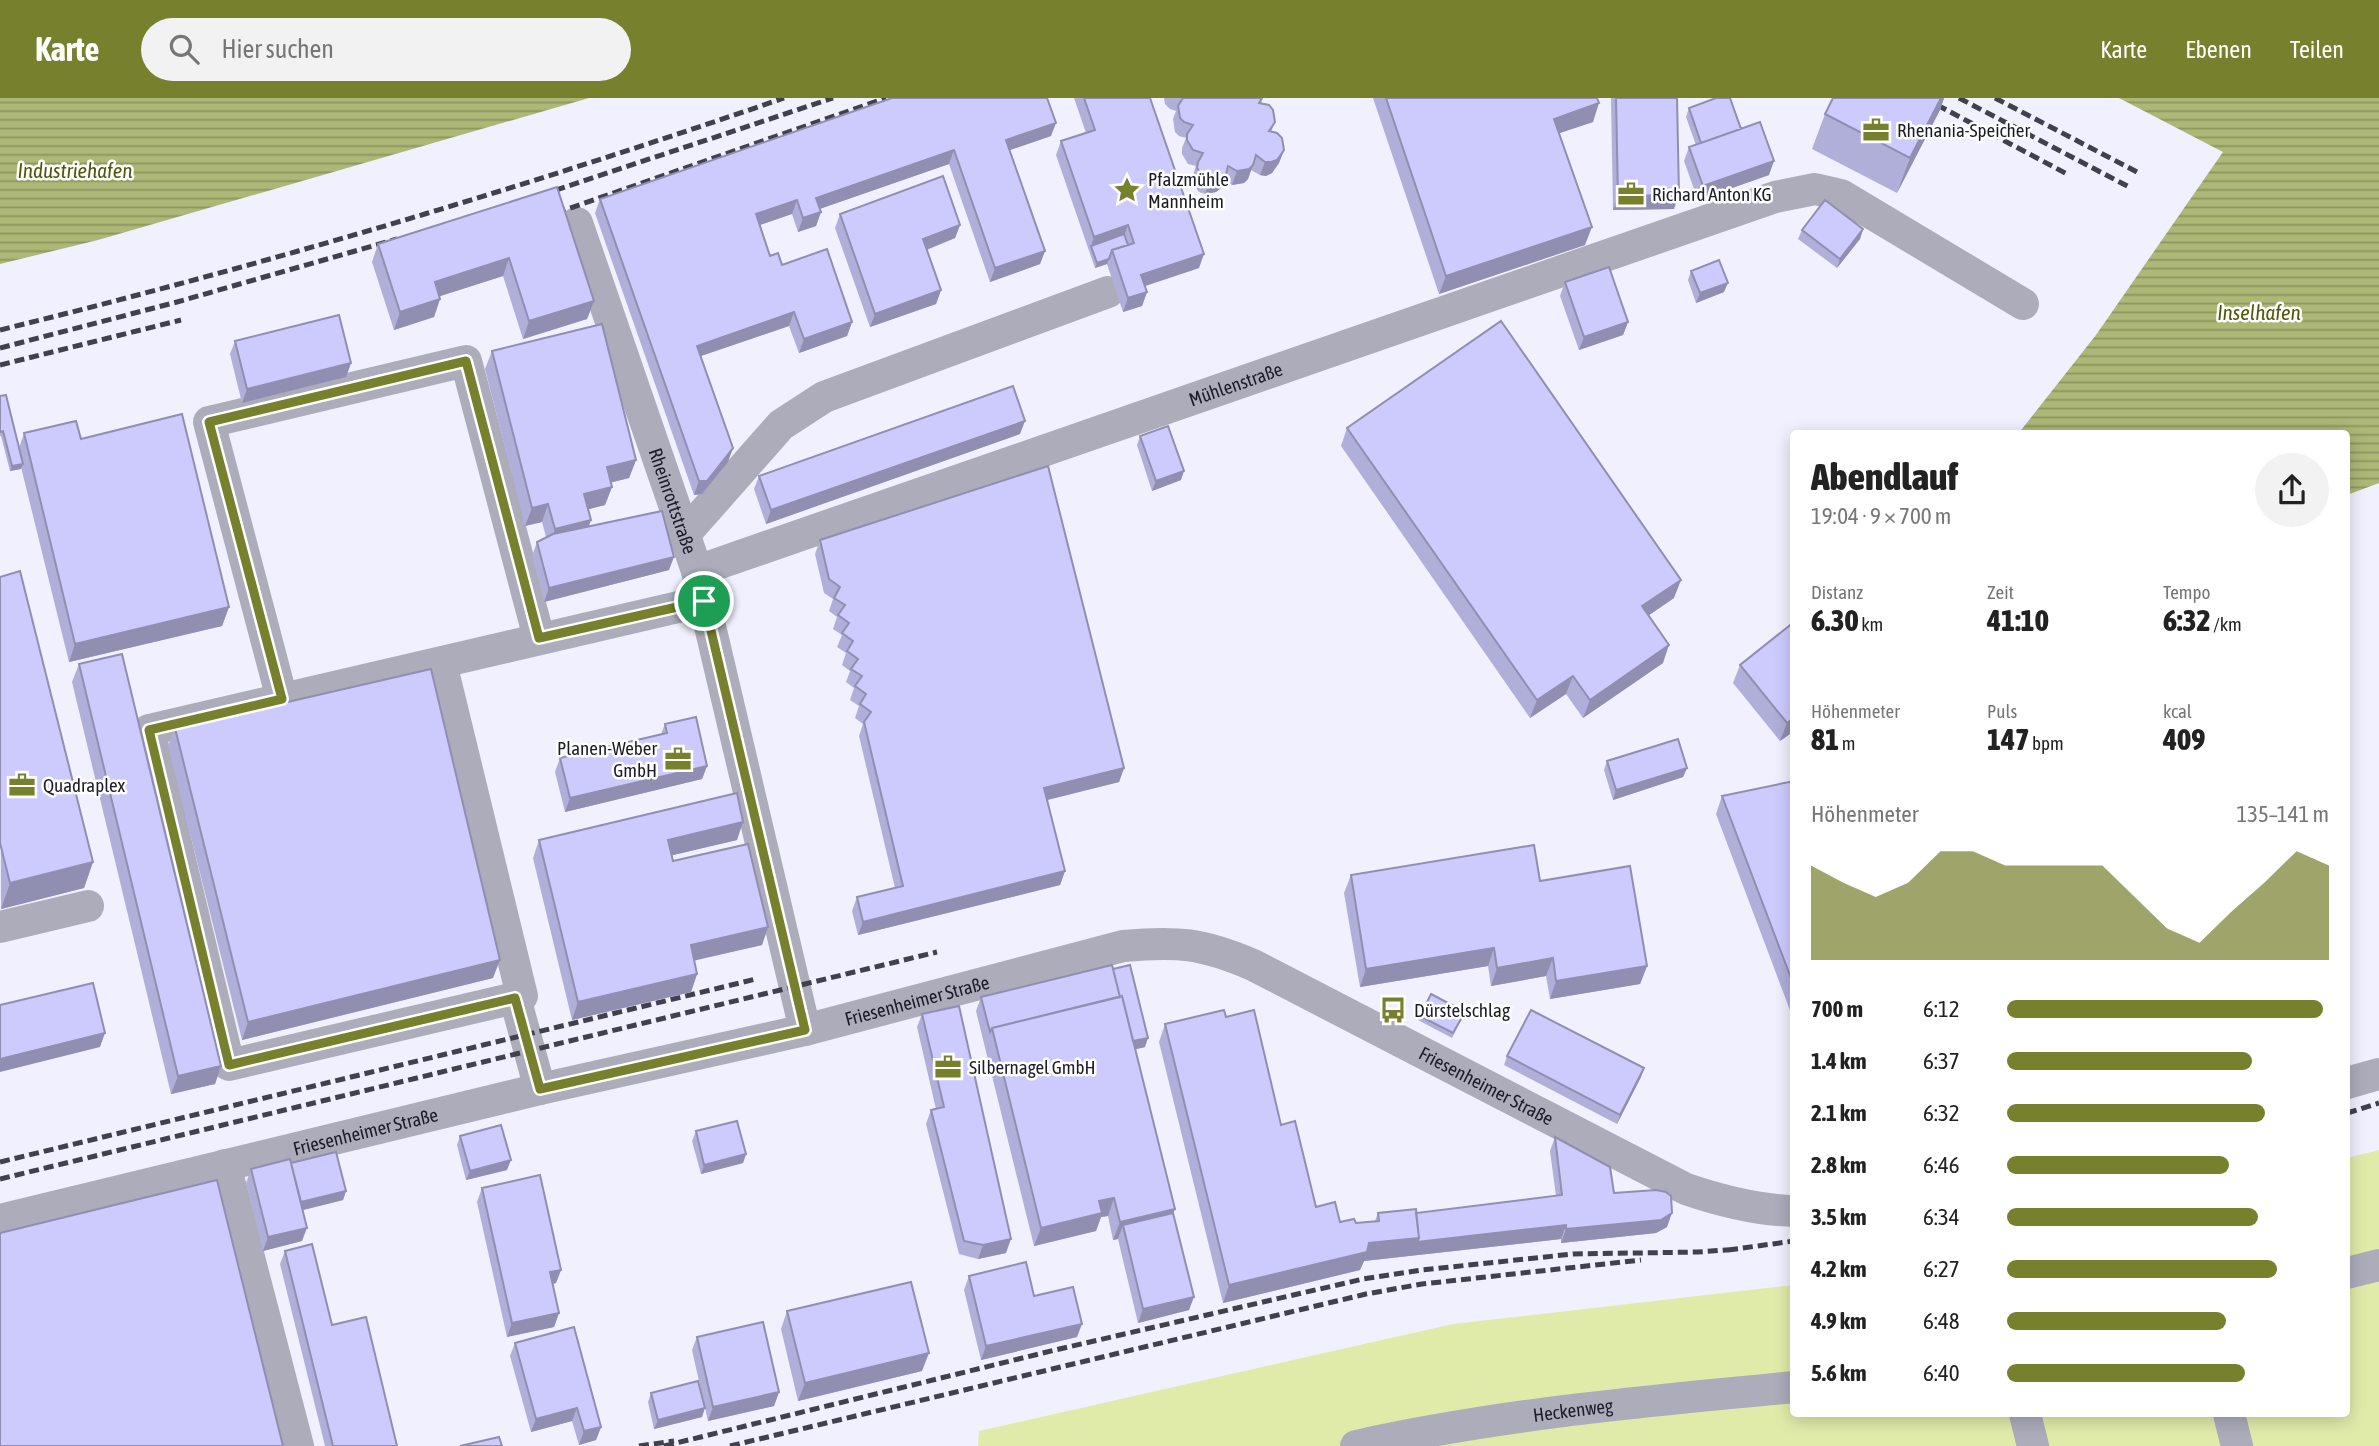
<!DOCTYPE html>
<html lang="de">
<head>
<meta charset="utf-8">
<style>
  :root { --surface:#fff; --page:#f2f2f2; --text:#222; --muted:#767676; --accent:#77802c }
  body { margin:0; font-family:"Asap Condensed",sans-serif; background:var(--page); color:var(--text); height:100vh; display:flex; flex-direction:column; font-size:26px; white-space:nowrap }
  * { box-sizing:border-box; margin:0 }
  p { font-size:23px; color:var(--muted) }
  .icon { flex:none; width:38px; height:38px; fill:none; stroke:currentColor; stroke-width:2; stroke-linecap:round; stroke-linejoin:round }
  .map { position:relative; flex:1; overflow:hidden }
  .sheet { position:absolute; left:1790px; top:332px; width:560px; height:987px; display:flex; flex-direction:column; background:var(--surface); border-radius:7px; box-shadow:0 4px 18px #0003 }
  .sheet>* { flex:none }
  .pin { position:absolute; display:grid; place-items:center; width:60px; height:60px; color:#fff; margin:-30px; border:4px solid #fff; border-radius:50%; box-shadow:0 2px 7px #0007 }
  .round { display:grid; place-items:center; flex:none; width:74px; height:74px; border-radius:37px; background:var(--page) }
  .headline { display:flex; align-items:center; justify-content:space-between; height:119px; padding:0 21px }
  h1 { font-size:38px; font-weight:800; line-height:52px }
  .metrics { display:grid; grid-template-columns:repeat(3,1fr); gap:10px; height:119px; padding:7px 21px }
  .metrics div { display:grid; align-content:center }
  .metrics b { font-size:30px; font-weight:800 }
  .metrics small { font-size:19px; font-weight:400 }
  .metrics p { font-size:19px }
  .chart { height:196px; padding:14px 21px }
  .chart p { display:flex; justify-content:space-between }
  .chart svg { width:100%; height:126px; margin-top:7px; fill:var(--accent); opacity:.7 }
  ul { padding:0 21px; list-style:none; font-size:23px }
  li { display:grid; grid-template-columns:112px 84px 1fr; align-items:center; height:52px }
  li i { height:18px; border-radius:9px; background:var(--accent) }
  header { display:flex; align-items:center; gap:42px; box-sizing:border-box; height:98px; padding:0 35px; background:var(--accent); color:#fff }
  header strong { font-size:33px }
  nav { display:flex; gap:38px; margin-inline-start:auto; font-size:24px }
  .search { width:490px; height:63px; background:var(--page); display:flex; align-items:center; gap:18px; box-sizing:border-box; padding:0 24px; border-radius:38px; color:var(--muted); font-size:26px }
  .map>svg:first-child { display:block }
  .garden { fill:#e1eba9 }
  .water { fill:url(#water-rules) }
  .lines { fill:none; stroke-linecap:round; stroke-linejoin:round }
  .minor { stroke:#acacbb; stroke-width:32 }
  .rail { stroke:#41414e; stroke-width:5; stroke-dasharray:10 5; stroke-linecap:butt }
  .wall { fill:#b0afda }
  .shaded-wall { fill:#908eb1 }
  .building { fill:#cdcbfd; stroke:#908eb1; stroke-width:2 }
  .route-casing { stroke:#fff; stroke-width:14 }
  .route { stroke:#77802c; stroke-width:9 }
  .labels { text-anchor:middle; stroke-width:5; stroke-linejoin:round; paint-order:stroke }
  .poi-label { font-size:19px; fill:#1d1d29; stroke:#fff; text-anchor:start }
  .street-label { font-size:19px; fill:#1d1d29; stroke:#fff }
  .water-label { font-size:21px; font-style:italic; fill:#50570b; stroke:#fff }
</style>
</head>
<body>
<header>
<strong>Karte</strong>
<div class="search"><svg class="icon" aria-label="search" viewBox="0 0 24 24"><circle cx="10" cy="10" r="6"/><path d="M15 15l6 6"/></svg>Hier suchen</div>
<nav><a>Karte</a><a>Ebenen</a><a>Teilen</a></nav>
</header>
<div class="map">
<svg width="2379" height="1348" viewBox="0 0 2379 1348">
  <defs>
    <pattern id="water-rules" width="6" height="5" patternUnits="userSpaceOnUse" patternTransform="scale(1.75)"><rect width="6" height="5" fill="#adb776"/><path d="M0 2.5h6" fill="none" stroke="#8c9461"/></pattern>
  </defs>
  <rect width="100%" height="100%" fill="#f0f0fe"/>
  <path class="garden" d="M2379,1052V1348H978L979,1333L1453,1226L1794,1187V1316H2347V1060Z"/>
  <path class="water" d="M0,0H589L98,142L0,166Z
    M2119,0H2379V385L2347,397V336H2018L2096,237L2223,54Z"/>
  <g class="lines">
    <g class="minor">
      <path id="s1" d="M577,125L697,473L805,932"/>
      <path d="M684,437L781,327L824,299L1108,194"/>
      <path id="s2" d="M697,473L1775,99L1815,91L1841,97L2023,206"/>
      <path d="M441,565L522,898L515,900L540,991"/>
      <path d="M282,601L209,324L466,263L539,540"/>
      <path d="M0,829L88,808"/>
      <path d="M515,900L229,967L149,632L704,503"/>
      <path d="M2347,985L2379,976"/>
      <path d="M225,1067L298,1348"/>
      <path id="s3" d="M0,1122L540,991L805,932L1123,848C1177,843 1202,845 1253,867L1686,1091C1721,1103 1756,1112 1794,1113"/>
      <path d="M2347,1175L2379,1167"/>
      <path d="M2025,1316L2033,1348"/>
      <path d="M2229,1316L2237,1348"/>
      <path id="s4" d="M1356,1348C1500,1316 1647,1303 1794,1289"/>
    </g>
    <path class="rail" d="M1924,0L2067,76
      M1959,0L2131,90
      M1995,0L2139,75
      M541,97L833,0
      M556,115L886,0
      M0,232C265,167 526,89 784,0
      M0,250L177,204L397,141
      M0,267L181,222
      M2347,1015L2379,1005
      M0,1064L756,881
      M0,1081L937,854
      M1728,1152L1794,1143
      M639,1348L674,1343
      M664,1348L1055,1252L1363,1181L1422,1172L1573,1156L1698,1154L1738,1151
      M730,1348L1366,1196L1422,1186L1641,1162"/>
  </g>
  <path class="wall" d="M1074,0H1150L1199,170L1145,188L1147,194L1142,208L1123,214L1107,166L1095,170L1056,57L1061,43L1086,35Z
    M1164,0H1263L1261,5L1275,24L1271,34L1284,52L1279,65L1272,75L1266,78L1260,77L1251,72L1248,81L1244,85L1232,87L1224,82L1221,90L1216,94L1205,96L1199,94L1192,84L1193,77L1196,68L1188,66L1182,56V50L1186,40L1179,38L1175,34L1173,21L1176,13L1170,11L1165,6Z
    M1373,0H1597L1593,24L1559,35L1585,147L1439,196Z
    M1611,0H1677L1674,111L1613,112Z
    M1833,0H1944L1940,12L1897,95L1812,51L1825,16Z
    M1689,10L1741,31L1769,77L1698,102L1684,63L1689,49L1696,47L1686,19Z
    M1051,38L1010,52L1045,153L1040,166L990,184L949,66L819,111L821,114L816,128L798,134L792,116L760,127L770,158L782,167L852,224L847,238L799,255L789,228L701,258L728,364L702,396L694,397L595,115L600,101Z
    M557,89L594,203L587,221L523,241L503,178L440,198V201L434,219L394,232L372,164L378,146Z
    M840,116L960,127L955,140L927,152L941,192L936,206L870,229L835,130Z
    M1863,131L1860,141L1837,170L1798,141L1802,132Z
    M1691,173L1724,194L1696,205L1688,182Z
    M1565,184L1628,224L1623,237L1579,252L1560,198Z
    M235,243L351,265L346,279L242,305L230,256Z
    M492,253L636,362L629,380L610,385L612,389L605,407L588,411L591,422L589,428L669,472L544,504L532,458L537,444L546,439L542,424L525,428L485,271Z
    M0,298L19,350L24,335L81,341L229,509L222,528L69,564L21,369V371L10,373L1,338H0Z
    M1347,330L1674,500L1649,517L1663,565L1583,620L1566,596L1530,620L1341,348Z
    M1020,336L766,426L754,391L759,378Z
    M1140,338L1181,382L1152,393L1137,347Z
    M820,442L1124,670L1119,684L1047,702L1065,773L1060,787L858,837L852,813L857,799L895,790L859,638L863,626L855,620L859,608L850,602L854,590L846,584L850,573L842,567L846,555L837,549L842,537L833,531L837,519L829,513L833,501L824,495L815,456Z
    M0,479L93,764L84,790L1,811Z
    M1794,524V641L1790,636L1780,643L1733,585L1740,567Z
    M79,566L221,968L215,986L171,996L72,584Z
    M665,626L707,668L702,681L565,714L555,674L560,660L661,636Z
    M175,630L493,880L242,942L168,648Z
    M1607,663L1687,670L1683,679L1613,702L1604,672Z
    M1794,683V923L1716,716L1722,698Z
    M539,742H737L672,757L673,763L768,829L762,847L694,862L697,876L691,894L572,922L533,760Z
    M1351,777L1540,783L1647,868L1640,886L1550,901L1546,878L1491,888L1488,868L1360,889L1344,795Z
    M981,899L1145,949L1135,951L1175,1111L1173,1115L1189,1212L1138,1225L1118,1141L1113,1142L1108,1118L1101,1119L1096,1133L1034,1148L976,913Z
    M922,916L1006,1155L978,1161L959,1156L926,1026L931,1012L936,1011L917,929Z
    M1420,918H1463L1452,940L1418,922Z
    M1226,919L1281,1027L1316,1109L1340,1124L1356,1125L1375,1123L1378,1115H1416L1556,1098L1550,1053L1555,1039L1614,1095L1667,1129L1656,1135L1561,1145V1141L1364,1163L1360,1172L1223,1205L1159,944L1165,926Z
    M1507,958L1641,979L1617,1026L1504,967Z
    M696,1033L746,1056L743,1065L701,1076L692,1043Z
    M460,1038L507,1072L466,1082L457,1047Z
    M251,1071L346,1093L343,1102L303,1112L302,1143L263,1153L246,1085Z
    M482,1090L561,1172L556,1185L553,1186L559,1215L554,1229L507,1239L477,1104Z
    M285,1153L332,1227L397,1348H325L280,1166Z
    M969,1178L1034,1198L1077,1239L981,1262L964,1192Z
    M787,1213L922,1273L798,1303L781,1231Z
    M697,1239L779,1294L774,1308L708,1323L692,1252Z
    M515,1245L601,1329L596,1342L579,1347L572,1323L531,1334L510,1258Z
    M651,1295L702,1319L654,1331L648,1304Z"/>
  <path class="shaded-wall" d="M1941,0H1944L1940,12L1897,95L1910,60Z
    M1599,5L1593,24L1548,39L1554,21Z
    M1056,25L1051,38L1001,55L1006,42Z
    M954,52L949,66L811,114L816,100Z
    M1284,52L1279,65L1272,75L1266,78L1260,77L1265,64Z
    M1774,63L1769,77L1698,102L1703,88Z
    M1253,67L1248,81L1244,85L1232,87L1237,73Z
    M1226,76L1221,90L1216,94L1205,96L1210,83Z
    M1679,97L1674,111L1613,112L1618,98Z
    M797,102L792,116L751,130L756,116Z
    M821,114L816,128L798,134L803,120Z
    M960,127L955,140L918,155L923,141Z
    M1128,127L1123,141L1091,148L1094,139Z
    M1592,129L1585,147L1439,196L1446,178Z
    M1863,131L1860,141L1837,170L1840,161Z
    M1045,153L1040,166L990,184L995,170Z
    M1204,156L1199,170L1136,191L1141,177Z
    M509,160L503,178L428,202L435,184Z
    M1109,161L1107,166L1095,170L1097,165Z
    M1728,185L1724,194L1696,205L1700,195Z
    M941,192L936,206L870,229L875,216Z
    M1147,194L1142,208L1123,214L1128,200Z
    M440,201L434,219L394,232L400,214Z
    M594,203L587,221L523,241L529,223Z
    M794,214L789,228L692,261L697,248Z
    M852,224L847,238L799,255L804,241Z
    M1628,224L1623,237L1579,252L1584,239Z
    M351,265L346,279L242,305L247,291Z
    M1025,323L1020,336L766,426L771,412Z
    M733,350L728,364L702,396L694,397L699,383Z
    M636,362L629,380L600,387L607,369Z
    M23,366L21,371L10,373L12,368Z
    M1184,373L1181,382L1152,393L1156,383Z
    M612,389L605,407L578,414L584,396Z
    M548,406L542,424L525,428L532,410Z
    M591,422L584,440L548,449L555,431Z
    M674,459L669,472L544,504L549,490Z
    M1681,482L1674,500L1636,526L1642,508Z
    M229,509L222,528L69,564L75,546Z
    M1669,547L1663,565L1583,620L1590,602Z
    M1573,578L1566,596L1530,620L1537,602Z
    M1794,620V625L1790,636L1780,643L1787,625Z
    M707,668L702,681L565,714L570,700Z
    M1124,670L1119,684L1039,704L1044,690Z
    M1687,670L1683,679L1613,702L1616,692Z
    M743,724L737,742L661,760L668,742Z
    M93,764L84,790L1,811L10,785Z
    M1065,773L1060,787L858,837L863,824Z
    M768,829L762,847L684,865L691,847Z
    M1494,850L1488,868L1360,889L1366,871Z
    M1553,860L1546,878L1491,888L1497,870Z
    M500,862L493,880L242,942L248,924Z
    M1647,868L1640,886L1550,901L1556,883Z
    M697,876L691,894L572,922L578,904Z
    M105,935L100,949L0,974V961Z
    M1148,940L1145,949L1125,954L1128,944Z
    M221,968L215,986L171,996L178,978Z
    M1644,970L1641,979L1617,1026L1620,1017Z
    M746,1056L743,1065L701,1076L704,1067Z
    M511,1062L507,1072L466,1082L470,1073Z
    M346,1093L343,1102L295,1114L299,1105Z
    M1114,1100L1108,1118L1101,1119L1096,1133L1034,1148L1041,1130L1099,1103Z
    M1175,1111L1168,1129L1123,1127L1118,1141L1113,1142L1120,1124Z
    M1672,1115L1667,1129L1656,1135L1561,1145L1566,1131Z
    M1566,1127L1561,1141L1364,1163L1360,1172L1223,1205L1229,1187L1369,1145Z
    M307,1130L302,1143L263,1153L268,1139Z
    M1011,1141L1006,1155L978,1161L983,1147Z
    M561,1172L556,1185L545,1188L550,1174Z
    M1194,1199L1189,1212L1138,1225L1143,1211Z
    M559,1215L554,1229L507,1239L512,1225Z
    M1082,1226L1077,1239L981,1262L986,1248Z
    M929,1255L922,1273L798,1303L805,1285Z
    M779,1294L774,1308L708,1323L713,1309Z
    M577,1310L572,1323L531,1334L536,1321Z
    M705,1310L702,1319L654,1331L658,1322Z
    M601,1329L596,1342L579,1347L584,1333Z"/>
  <path class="building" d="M892,0H1047L1056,25L1006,42L1045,153L995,170L954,52L816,100L821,114L803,120L797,102L756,116L770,158L778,155L782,167L827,151L852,224L804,241L794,214L697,248L733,350L707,383H699L600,101Z
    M1084,0H1150L1204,156L1141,177L1147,194L1128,200L1112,152L1134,145L1128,127L1094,139L1061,43L1095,32Z
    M1183,0H1262L1259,5L1269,7L1273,12L1275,24L1269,33L1277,35L1282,40L1284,52L1277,62L1271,64H1265L1256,57L1253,67L1249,71L1237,73L1228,68L1226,76L1221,81L1210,83L1204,80L1197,70L1198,64L1203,55L1193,52L1187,42V36L1193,27L1184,24L1180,20L1178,8Z
    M1386,0H1597L1599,5L1554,21L1592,129L1446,178Z
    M1616,0H1677L1679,97L1618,98Z
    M1716,0H1730L1741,31L1701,45L1689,10Z
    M1833,0H1941L1910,60L1825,16Z
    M1760,24L1774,63L1703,88L1689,49Z
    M943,78L960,127L923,141L941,192L875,216L840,116Z
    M557,89L594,203L529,223L509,160L435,184L440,201L400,214L378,146Z
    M1825,102L1863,131L1840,161L1802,132Z
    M1124,136L1128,147L1112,152L1109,161L1097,165L1091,148Z
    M1719,162L1728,185L1700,195L1691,173Z
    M1609,169L1628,224L1584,239L1565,184Z
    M339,217L351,265L247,291L235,243Z
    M1501,223L1681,482L1642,508L1669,547L1590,602L1573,578L1537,602L1347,330Z
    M602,226L636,362L607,369L612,389L584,396L591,422L555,431L548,406L532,410L492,253Z
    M1013,288L1025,323L771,412L759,378Z
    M6,297L23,366L12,368L3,333L0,334V298Z
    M182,316L229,509L75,546L24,335L76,323L81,341Z
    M1168,328L1184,373L1156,383L1140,338Z
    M1048,368L1124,670L1044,690L1065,773L863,824L857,799L903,788L864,624L871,614L860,606L866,596L855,588L862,578L851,571L858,561L847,553L853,543L842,535L849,525L838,517L845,507L834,500L840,489L829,481L820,442Z
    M662,413L674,459L549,490L537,444L553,436Z
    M20,473L93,764L10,785L0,745V479Z
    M1794,524V620L1787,625L1740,567Z
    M122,556L221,968L178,978L79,566Z
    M431,571L500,862L248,924L175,630Z
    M696,619L707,668L570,700L560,660L667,635L665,626Z
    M1678,641L1687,670L1616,692L1607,663Z
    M1794,683V888L1722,698Z
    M737,695L743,724L668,742L673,763L748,746L768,829L691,847L697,876L578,904L539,742Z
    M1534,747L1540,783L1630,768L1647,868L1556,883L1553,860L1497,870L1494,850L1366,871L1351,777Z
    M1112,867L1120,899L992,930L990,934L981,899Z
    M1130,867L1148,940L1133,943L1122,898L1120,899L1113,871Z
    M93,885L105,935L0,961V907Z
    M1431,896L1465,914L1453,935L1420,918Z
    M1122,898L1175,1111L1120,1124L1114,1100L1099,1103L1102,1115L1041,1130L992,930Z
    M959,908L1011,1141L983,1147L964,1143L931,1012L944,1009L922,916Z
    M1224,912L1226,919L1254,912L1281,1027L1295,1023L1316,1109L1335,1104L1340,1124L1354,1121L1356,1125L1379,1123L1378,1115L1416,1111L1419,1140L1369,1145L1367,1154L1229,1187L1165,926Z
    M1531,912L1644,970L1620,1017L1507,958Z
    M737,1023L746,1056L704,1067L696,1033Z
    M501,1027L511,1062L470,1073L460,1038Z
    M1555,1039L1610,1069L1614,1095L1656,1092L1666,1094L1671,1098L1672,1115L1661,1122L1566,1131V1127L1417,1144L1419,1140L1416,1115L1562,1097Z
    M336,1054L346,1093L301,1104L291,1065Z
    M290,1061L307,1130L268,1139L251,1071Z
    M540,1077L561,1172L550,1174L559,1215L512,1225L482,1090Z
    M217,1082L283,1348H0V1135Z
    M1173,1115L1194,1199L1143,1211L1123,1127Z
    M312,1146L332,1227L366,1219L397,1348H333L285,1153Z
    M1026,1164L1034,1198L1073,1189L1082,1226L986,1248L969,1178Z
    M911,1184L929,1255L805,1285L787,1213Z
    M763,1224L779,1294L713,1309L697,1239Z
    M574,1229L601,1329L584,1333L577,1310L536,1321L515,1245Z
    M698,1283L705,1310L658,1322L651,1295Z
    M499,1339L502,1348H460Z"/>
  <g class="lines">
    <g class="route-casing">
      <path id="route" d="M466,263L539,540L704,503L805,932L540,991L515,900L229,967L149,632L282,601L209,324Z"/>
    </g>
    <use href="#route" class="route"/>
  </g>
  <defs>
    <g id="office-bare" transform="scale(2.1)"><path d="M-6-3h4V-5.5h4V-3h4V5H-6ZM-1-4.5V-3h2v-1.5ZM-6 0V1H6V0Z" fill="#77802c" stroke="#fff" stroke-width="2.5" paint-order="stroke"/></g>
    <g id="sight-bare" transform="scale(2.1)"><path d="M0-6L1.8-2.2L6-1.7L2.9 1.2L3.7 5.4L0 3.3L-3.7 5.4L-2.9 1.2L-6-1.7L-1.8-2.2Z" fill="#77802c" stroke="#fff" stroke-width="2.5" paint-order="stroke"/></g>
    <g id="bus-bare" transform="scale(2.1)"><path d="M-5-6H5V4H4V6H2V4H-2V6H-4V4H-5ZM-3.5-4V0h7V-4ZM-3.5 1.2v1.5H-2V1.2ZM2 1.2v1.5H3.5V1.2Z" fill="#77802c" stroke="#fff" stroke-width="2.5" paint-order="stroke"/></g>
  </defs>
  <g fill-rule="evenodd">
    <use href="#office-bare" x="1876" y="32"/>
    <use href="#sight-bare" x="1127" y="92"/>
    <use href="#office-bare" x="1631" y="96"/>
    <use href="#office-bare" x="678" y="661"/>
    <use href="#office-bare" x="22" y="687"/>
    <use href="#bus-bare" x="1393" y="912"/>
    <use href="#office-bare" x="948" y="969"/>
  </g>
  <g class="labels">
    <g class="poi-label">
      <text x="1897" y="39">Rhenania-Speicher</text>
      <text x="1148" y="88">Pfalzmühle<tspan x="1148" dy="22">Mannheim</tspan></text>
      <text x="1652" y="103">Richard Anton KG</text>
      <text x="657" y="657" text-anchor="end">Planen-Weber<tspan x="657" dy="22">GmbH</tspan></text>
      <text x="43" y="694">Quadraplex</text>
      <text x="1414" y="919">Dürstelschlag</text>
      <text x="969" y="976">Silbernagel GmbH</text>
    </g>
    <g class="street-label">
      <text dy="7" stroke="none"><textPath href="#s2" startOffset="570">Mühlenstraße</textPath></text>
      <text dy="7" stroke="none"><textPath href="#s1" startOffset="294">Rheinrottstraße</textPath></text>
      <text dy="7" stroke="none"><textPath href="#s3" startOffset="943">Friesenheimer Straße</textPath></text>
      <text dy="7" stroke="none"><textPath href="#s3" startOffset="1552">Friesenheimer Straße</textPath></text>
      <text dy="7" stroke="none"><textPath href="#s3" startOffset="376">Friesenheimer Straße</textPath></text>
      <text dy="7" stroke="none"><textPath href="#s4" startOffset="220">Heckenweg</textPath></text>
    </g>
    <g class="water-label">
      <text x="75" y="80">Industriehafen</text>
      <text x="2259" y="222">Inselhafen</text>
    </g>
  </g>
</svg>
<div class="pin" style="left:704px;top:503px;background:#1e9e55"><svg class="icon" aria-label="arrive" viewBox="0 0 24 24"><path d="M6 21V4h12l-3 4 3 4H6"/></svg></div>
<section class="sheet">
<div class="headline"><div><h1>Abendlauf</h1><p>19:04 · 9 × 700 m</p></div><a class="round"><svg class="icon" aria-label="share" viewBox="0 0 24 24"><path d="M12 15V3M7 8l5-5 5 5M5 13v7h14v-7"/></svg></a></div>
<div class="metrics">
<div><p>Distanz</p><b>6.30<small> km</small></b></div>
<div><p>Zeit</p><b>41:10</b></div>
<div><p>Tempo</p><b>6:32<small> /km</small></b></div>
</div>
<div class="metrics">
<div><p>Höhenmeter</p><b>81<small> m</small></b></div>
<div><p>Puls</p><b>147<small> bpm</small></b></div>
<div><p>kcal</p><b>409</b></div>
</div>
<div class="chart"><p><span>Höhenmeter</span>135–141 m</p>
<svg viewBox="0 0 160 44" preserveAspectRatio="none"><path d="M0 44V11L10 17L20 22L30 17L40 6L50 6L60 11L70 11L80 11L90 11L100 22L110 33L120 38L130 27L140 17L150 6L160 11V44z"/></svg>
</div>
<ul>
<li><b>700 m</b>6:12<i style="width:98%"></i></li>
<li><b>1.4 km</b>6:37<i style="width:76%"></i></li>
<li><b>2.1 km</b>6:32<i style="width:80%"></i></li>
<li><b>2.8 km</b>6:46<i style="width:69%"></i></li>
<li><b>3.5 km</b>6:34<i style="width:78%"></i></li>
<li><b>4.2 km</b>6:27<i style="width:84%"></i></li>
<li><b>4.9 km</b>6:48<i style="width:68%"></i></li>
<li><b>5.6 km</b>6:40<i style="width:74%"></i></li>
</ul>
</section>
</div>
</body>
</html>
